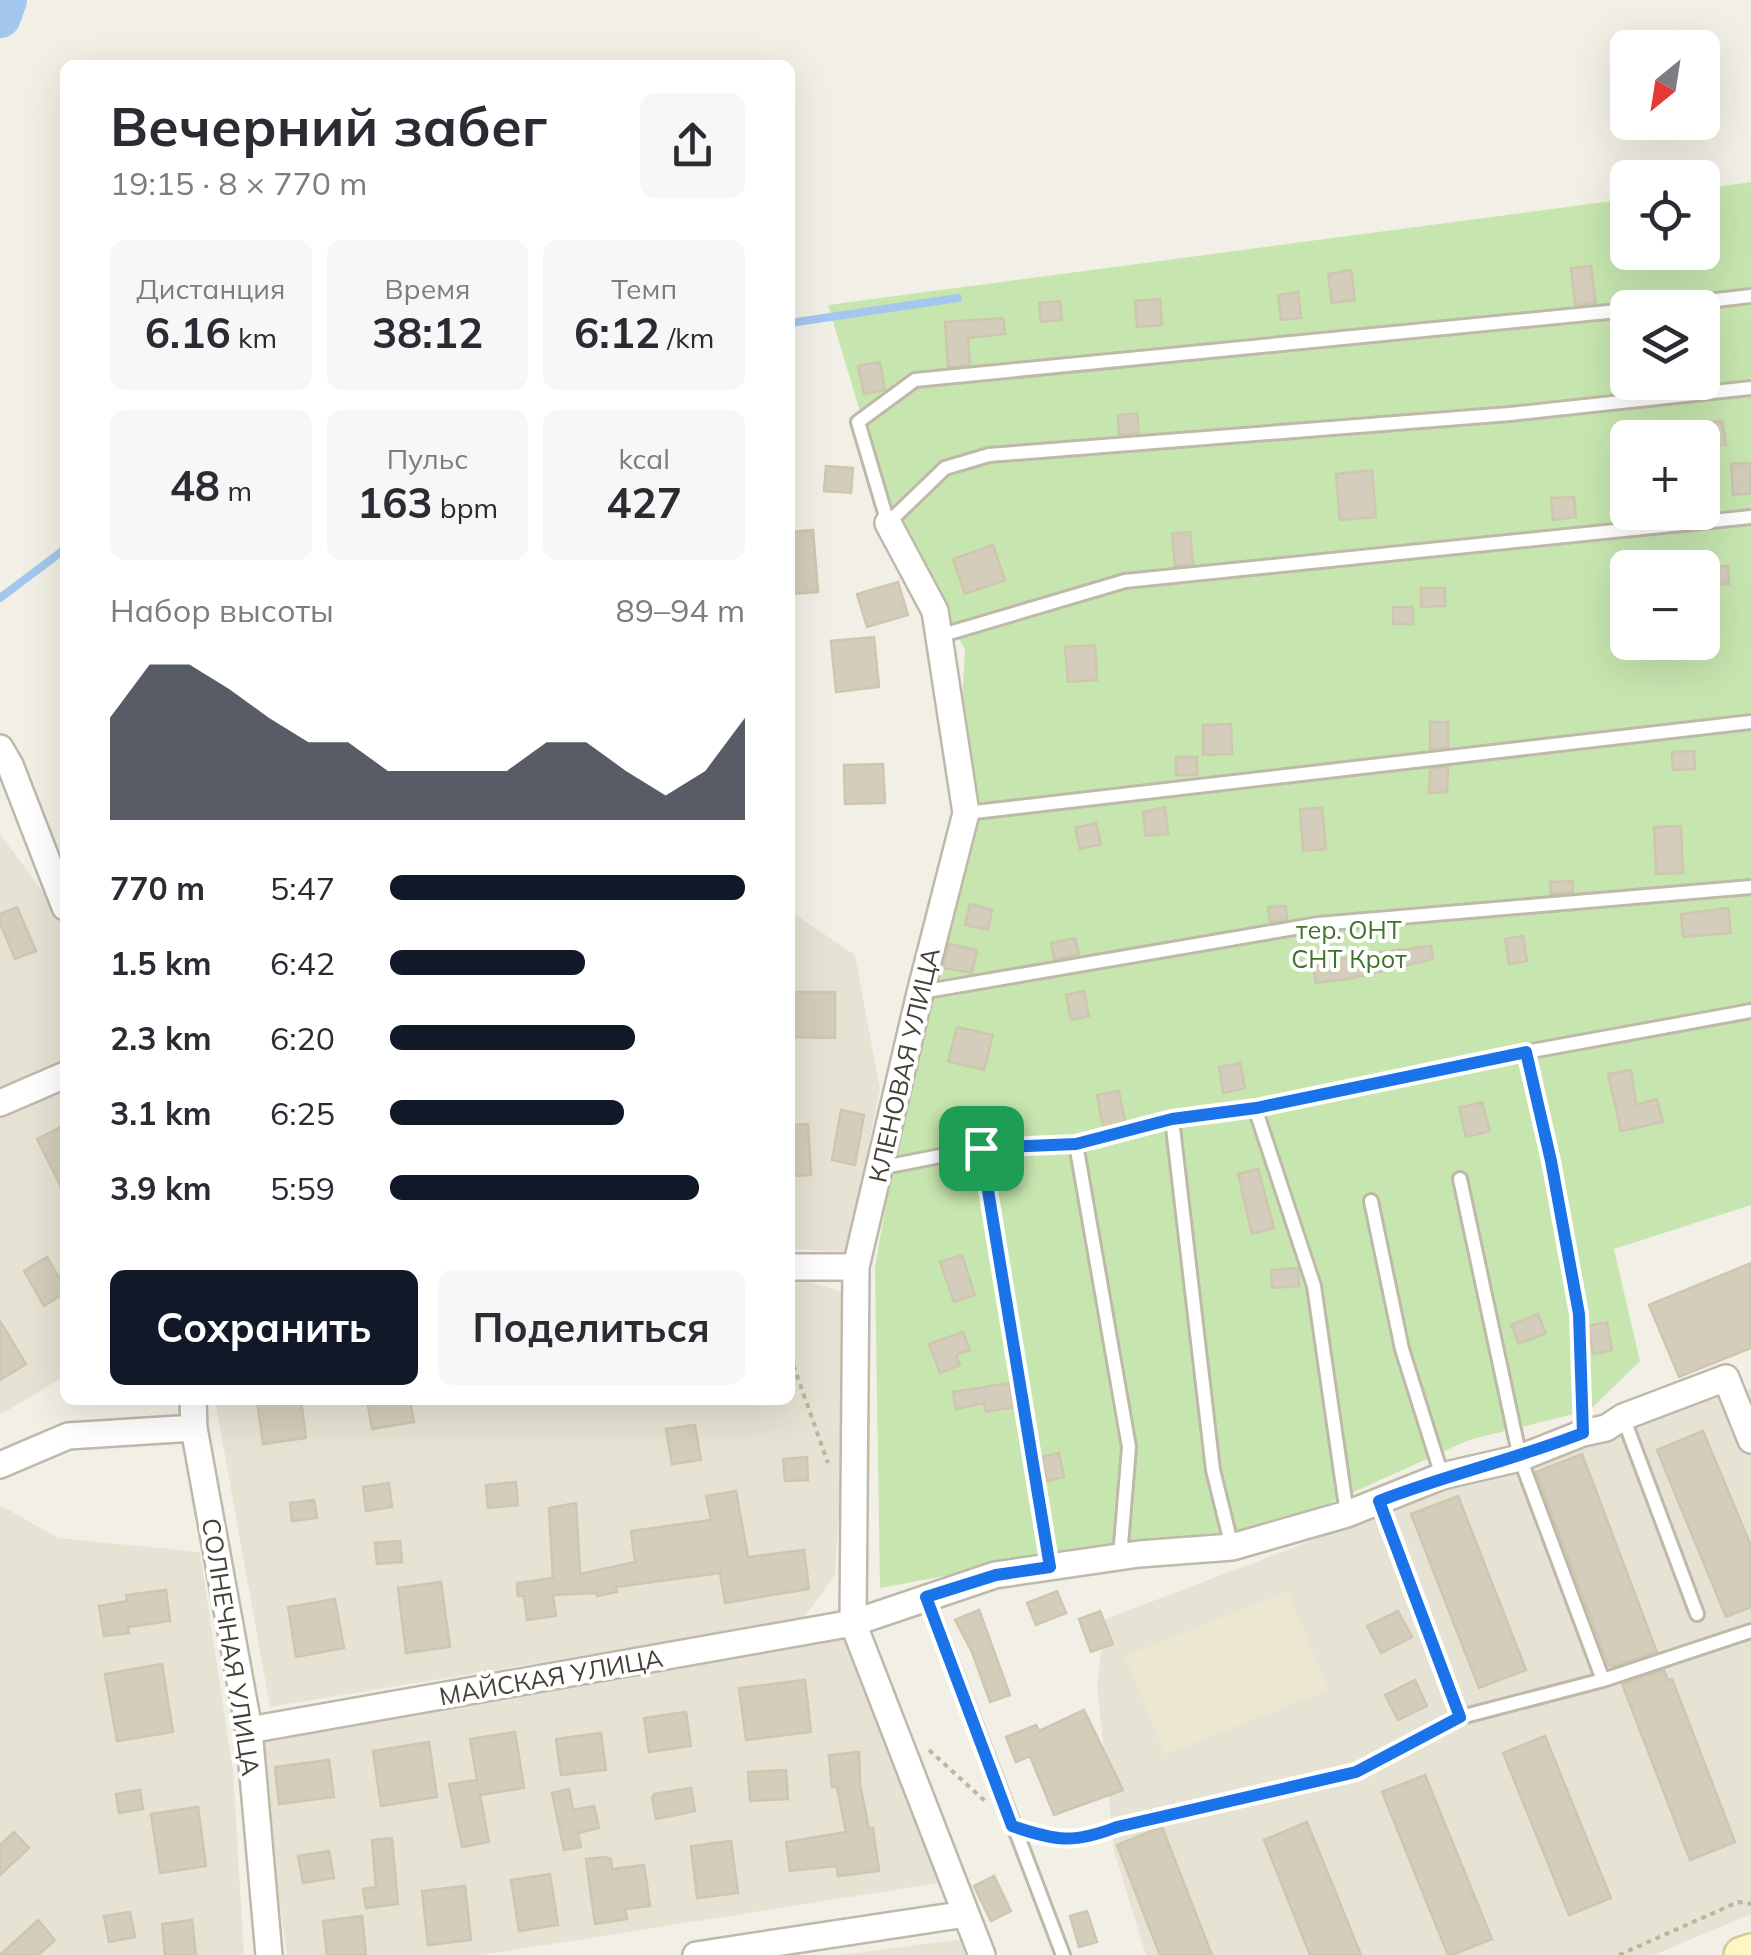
<!DOCTYPE html>
<html lang="ru">
<head>
<meta charset="utf-8">
<style>
  :root { --surface:#fff; --page:#f7f7f7; --text:#2b2b33; --muted:#7c7c81; --accent:#111827 }
  body { margin:0; font-family:Mulish,sans-serif; background:var(--page); color:var(--text); height:100vh; display:flex; flex-direction:column; font-size:38px; white-space:nowrap }
  * { box-sizing:border-box; margin:0 }
  p { font-size:32px; color:var(--muted) }
  .icon { flex:none; width:55px; height:55px; fill:none; stroke:currentColor; stroke-width:2; stroke-linecap:round; stroke-linejoin:round }
  .map { position:relative; flex:1; overflow:hidden }
  .drawer { position:absolute; left:60px; top:60px; width:735px; height:1345px; display:flex; flex-direction:column; background:var(--surface); border-radius:15px; box-shadow:0 10px 40px #0002 }
  .drawer>* { flex:none }
  .needle { width:65px; rotate:210deg }
  .buttons { position:absolute; left:1610px; top:30px; display:grid; gap:20px }
  .buttons a { display:grid; place-items:center; width:110px; height:110px; border-radius:15px; background:var(--surface); box-shadow:0 10px 40px #0002; font-size:50px }
  .pin { position:absolute; display:grid; place-items:center; width:85px; height:85px; color:#fff; margin:-42px; border-radius:20px; box-shadow:0 5px 15px #0006 }
  .round { display:grid; place-items:center; flex:none; width:105px; height:105px; border-radius:15px; background:var(--page) }
  .overview { display:flex; align-items:center; justify-content:space-between; height:170px; padding:0 50px }
  h1 { font-size:55px; font-weight:700; line-height:75px }
  .metrics { display:grid; grid-template-columns:repeat(3,1fr); gap:15px; height:170px; padding:10px 50px }
  .metrics div { display:grid; align-content:center; border-radius:15px; background:var(--page); text-align:center }
  .metrics b { font-size:42px; font-weight:700 }
  .metrics small { font-size:28px; font-weight:400 }
  .metrics p { font-size:28px }
  .chart { height:280px; padding:20px 50px }
  .chart p { display:flex; justify-content:space-between }
  .chart svg { width:100%; height:180px; margin-top:10px; fill:var(--accent); opacity:.7 }
  .action { display:flex; gap:20px; margin-top:auto; padding:20px 50px }
  .action a { flex:1; height:115px; border-radius:15px; background:var(--accent); color:#fff; font-size:40px; font-weight:700; line-height:115px; text-align:center }
  .action a+a { background:var(--page); color:var(--text) }
  ul { padding:0 50px; list-style:none; font-size:32px }
  li { display:grid; grid-template-columns:160px 120px 1fr; align-items:center; height:75px }
  li i { height:25px; border-radius:12px; background:var(--accent) }
  .map>svg:first-child { display:block }
  .residential { fill:#e6e3d4 }
  .education { fill:#ebe7d0 }
  .green { fill:#c7e6af; fill-rule:evenodd }
  .lines { fill:none; stroke-linecap:round; stroke-linejoin:round }
  .stream { stroke:#a3c7ee; stroke-width:8 }
  .river { stroke:#a3c7ee; stroke-width:42 }
  .building { fill:#d4cdbc; stroke:#cec6af; stroke-width:2.5 }
  .lane-casing { stroke:#beb9a9; stroke-width:18 }
  .street-casing { stroke:#beb9a9; stroke-width:30 }
  .secondary-casing { stroke:#d2c997; stroke-width:40 }
  .path { stroke:#bfb69a; stroke-width:4; stroke-dasharray:5 5; stroke-linecap:butt }
  .lane { stroke:#fff; stroke-width:12 }
  .street { stroke:#fff; stroke-width:25 }
  .secondary { stroke:#fdf6c5; stroke-width:35 }
  .route-casing { stroke:#fff; stroke-width:20 }
  .route { stroke:#1a73e8; stroke-width:12 }
  .labels { text-anchor:middle; stroke-width:8; stroke-linejoin:round; paint-order:stroke }
  .park-label { font-size:25px; fill:#3e752a; stroke:#fff }
  .street-label { font-size:25px; fill:#454135; stroke:#fff }
</style>
</head>
<body>
<div class="map">
<svg width="1751" height="1955" viewBox="0 0 1751 1955">
  <rect width="100%" height="100%" fill="#f2f0e6"/>
  <path class="residential" d="M0,834L65,922V1049L60,1065L65,1079V1376L0,1415Z
    M790,911L855,955L880,1089L847,1252L790,1249Z
    M790,1276L842,1292L848,1373L835,1575L803,1619L270,1707L215,1400H790Z
    M1751,1389V1914L1654,1955H1146L1114,1851L1097,1684L1106,1619L1641,1415Z
    M0,1505L58,1538L200,1552L233,1771L244,1955H0Z
    M847,1629L945,1882L482,1955H287L256,1734Z
    M963,1939L969,1955H841Z"/>
  <path class="education" d="M1288,1591L1328,1690L1165,1755L1125,1656Z"/>
  <path class="green" d="M1751,182V1205L1614,1249L1640,1361L1590,1410L1469,1440L1232,1547L1090,1549L880,1588L875,1266L905,1099L952,876L965,650L888,505L828,305L1627,199L1628,252H1702L1703,189ZM1628,308H1702V382H1628ZM1628,438H1702V512H1628ZM1628,568H1702V642H1628Z"/>
  <g class="lines">
    <path class="stream" d="M790,323L958,298
      M0,598L65,549"/>
    <path class="river" d="M0,17L6,0"/>
  </g>
  <path class="building" d="M1591,266L1596,303L1575,305L1571,268Z
    M1351,270L1355,300L1332,303L1328,274Z
    M1298,292L1301,318L1281,320L1278,295Z
    M1160,299L1162,325L1137,327L1135,301Z
    M1060,301L1062,320L1041,322L1039,303Z
    M1003,318L1005,334L968,338L970,365L948,367L945,322Z
    M880,362L885,390L864,394L858,366Z
    M1137,413L1139,433L1119,435L1118,415Z
    M1722,421L1726,445L1702,448V424Z
    M1751,463V493L1733,495L1731,464Z
    M826,466L853,468L851,493L824,491Z
    M1372,470L1376,517L1340,520L1336,474Z
    M1574,497L1576,517L1553,520L1551,498Z
    M813,530L818,592L790,594V532Z
    M1190,532L1193,564L1175,566L1172,534Z
    M993,545L1005,580L965,594L953,559Z
    M1728,566L1729,584L1706,585L1705,567Z
    M898,582L908,615L867,627L857,594Z
    M1421,588H1445V606L1421,607Z
    M1393,607H1413V624H1393Z
    M874,637L879,687L836,692L831,641Z
    M1095,645L1097,680L1068,682L1065,647Z
    M1430,722H1448V747L1430,749Z
    M1231,724L1232,754L1203,755V725Z
    M1694,751L1695,769L1673,770L1672,752Z
    M1176,757H1197V775H1176Z
    M883,764L885,803L845,804L844,765Z
    M1448,767L1447,792L1429,793L1430,769Z
    M1165,807L1168,834L1146,836L1143,812Z
    M1322,808L1326,849L1303,851L1300,809Z
    M1096,823L1101,844L1080,849L1075,828Z
    M1681,826L1683,873L1656,874L1654,827Z
    M1573,881V892L1551,894L1550,882Z
    M970,904L992,910L988,930L965,925Z
    M1286,906L1287,919L1270,922L1268,907Z
    M17,907L36,951L15,959L0,923V914Z
    M1728,908L1731,933L1683,937L1681,914Z
    M1523,936L1527,961L1509,964L1505,939Z
    M1075,938L1079,955L1054,959L1051,943Z
    M949,944L977,950L972,973L943,968Z
    M1431,946L1433,959L1353,978L1316,983L1313,965L1366,954Z
    M1084,991L1089,1016L1071,1020L1066,995Z
    M790,992H835V1038L790,1037Z
    M957,1027L993,1035L984,1070L948,1061Z
    M1240,1063L1245,1088L1223,1093L1219,1067Z
    M1631,1070L1636,1105L1657,1099L1663,1122L1621,1131L1608,1074Z
    M1119,1091L1125,1121L1103,1127L1097,1095Z
    M1482,1102L1490,1131L1466,1137L1459,1108Z
    M841,1110L864,1115L855,1165L832,1160Z
    M808,1124L811,1175L790,1176V1125Z
    M65,1125V1195L37,1139Z
    M1258,1169L1274,1228L1252,1234L1238,1174Z
    M962,1255L975,1295L954,1302L940,1262Z
    M47,1257L65,1288V1293L44,1306L24,1271Z
    M1751,1263V1348L1679,1377L1649,1305Z
    M1298,1268L1299,1286L1272,1288L1271,1270Z
    M1538,1314L1546,1333L1519,1344L1511,1325Z
    M0,1321L26,1364L0,1380Z
    M1607,1322L1612,1350L1593,1354L1589,1326Z
    M963,1332L970,1350L956,1355L960,1365L940,1373L929,1344Z
    M1010,1383L1014,1407L986,1412L984,1403L956,1409L953,1392Z
    M257,1400H301L306,1438L263,1444Z
    M367,1400H410L414,1422L372,1429Z
    M695,1425L701,1460L672,1464L666,1429Z
    M1703,1431L1751,1546V1607L1726,1617L1657,1450Z
    M1059,1453L1064,1477L1047,1481L1042,1457Z
    M1582,1454L1657,1652L1615,1666H1609L1536,1472Z
    M807,1457L808,1480L785,1481L783,1459Z
    M516,1482L518,1505L488,1508L486,1485Z
    M389,1483L392,1507L366,1511L363,1487Z
    M736,1491L748,1557L804,1550L809,1589L725,1603L720,1573L616,1587L617,1592L597,1596L596,1593L553,1595L556,1616L527,1620L524,1596H518L517,1583L553,1578L549,1508L576,1503L580,1574L635,1562L631,1531L711,1520L706,1496Z
    M1458,1496L1526,1670L1479,1688L1411,1514Z
    M314,1500L317,1518L292,1521L290,1503Z
    M400,1541L402,1562L377,1564L375,1543Z
    M441,1582L450,1647L406,1653L398,1588Z
    M166,1590L170,1621L128,1627L129,1633L104,1636L99,1606L127,1601L126,1595Z
    M1057,1591L1066,1613L1036,1625L1027,1603Z
    M335,1599L344,1648L296,1657L288,1607Z
    M979,1610L1010,1695L990,1702L972,1652L955,1620Z
    M1100,1611L1113,1644L1091,1652L1079,1619Z
    M1398,1611L1412,1637L1381,1653L1367,1626Z
    M162,1664L173,1732L117,1741L105,1674Z
    M1664,1670L1668,1680L1672,1679L1735,1842L1690,1860L1622,1684Z
    M805,1680L811,1732L746,1740L739,1688Z
    M1415,1680L1427,1706L1398,1720L1385,1695Z
    M1084,1710L1123,1790L1054,1815L1030,1756L1016,1762L1006,1737L1036,1725L1039,1731Z
    M686,1712L691,1746L649,1752L644,1718Z
    M515,1732L524,1788L480,1795L489,1842L462,1847L449,1784L477,1780L470,1739Z
    M601,1733L606,1770L561,1775L556,1739Z
    M1545,1736L1611,1898L1569,1915L1503,1753Z
    M429,1742L437,1797L381,1806L373,1751Z
    M859,1752L860,1784L869,1829L873,1828L879,1871L838,1876L837,1866L790,1871L786,1842L846,1832L837,1787H832L829,1755Z
    M329,1760L334,1797L279,1804L275,1767Z
    M786,1770L788,1799L750,1801L748,1772Z
    M1425,1775L1492,1939L1452,1955H1448L1382,1792Z
    M691,1788L695,1811L656,1819L652,1798L655,1794Z
    M569,1789L573,1810L594,1806L599,1828L578,1833L581,1847L564,1850L552,1793Z
    M140,1790L143,1809L119,1813L116,1794Z
    M198,1807L206,1866L160,1873L151,1814Z
    M1307,1822L1361,1955H1310L1264,1840Z
    M1162,1827L1212,1955H1160L1117,1845Z
    M14,1832L29,1848L0,1875V1845Z
    M392,1838L398,1904L366,1908L363,1889L376,1887L372,1840Z
    M731,1841L738,1893L697,1898L691,1846Z
    M329,1851L334,1878L303,1883L298,1856Z
    M604,1857L611,1859L612,1869L644,1865L650,1906L625,1909L627,1919L595,1924L586,1859Z
    M550,1874L558,1925L519,1931L511,1880Z
    M994,1876L1011,1911L991,1921L974,1886Z
    M465,1886L471,1940L428,1945L422,1891Z
    M1087,1911L1097,1942L1079,1947L1070,1916Z
    M130,1912L135,1937L109,1942L104,1916Z
    M362,1916L366,1955H327L323,1921Z
    M38,1920L55,1940L38,1955H0Z
    M192,1920L196,1955H165L162,1924Z"/>
  <g class="lines">
    <g class="lane-casing">
      <path id="lane" d="M1647,308L1751,296
        M1628,310L915,380L858,422L888,523L945,468L989,455L1510,414L1751,388
        M939,636L1125,581L1751,517
        M966,813L1751,722
        M921,992L1318,924L1751,887
        M1526,1052L1551,1161L1579,1314L1583,1433
        M1255,1108L1314,1286L1347,1514
        M1172,1119L1213,1470L1232,1547
        M1076,1144L1129,1447L1120,1557
        M981,1148L1050,1567
        M879,1168L981,1148L1076,1144L1172,1119L1255,1108L1526,1052L1751,1011
        M1460,1179L1520,1458L1603,1680
        M1371,1201L1402,1349L1442,1476
        M1623,1417L1697,1614
        M1379,1501L1461,1717L1603,1680L1751,1631
        M927,1597L1063,1955"/>
    </g>
    <g class="street-casing">
      <path id="street" d="M888,523L935,611L966,813L920,993L856,1267L853,1623L966,1914
        M0,748L10,765L65,907
        M0,1103L65,1075
        M790,1267H856
        M193,1400L194,1428L249,1730L269,1955
        M0,1465L68,1436L194,1428
        M249,1730L853,1623L995,1575L1139,1554L1232,1547L1347,1514L1442,1476L1520,1458L1583,1433L1606,1428L1623,1417L1726,1378L1751,1440
        M696,1955L966,1914L982,1955"/>
    </g>
    <g class="secondary-casing">
      <path id="secondary" d="M1742,1955L1751,1952"/>
    </g>
    <path class="path" d="M790,1356L828,1463
      M929,1750L985,1801
      M1038,1835L1081,1841L1117,1827L1357,1772L1448,1724
      M1619,1955L1738,1902L1751,1904"/>
    <use href="#lane" class="lane"/>
    <use href="#street" class="street"/>
    <use href="#secondary" class="secondary"/>
  </g>
  <g class="lines">
    <g class="route-casing">
      <path id="route" d="M1526,1052L1551,1161L1579,1314L1583,1433C1516,1459 1446,1475 1379,1501L1460,1717L1356,1772L1117,1827C1073,1844 1057,1841 1012,1826L926,1597L996,1575L1050,1567L981,1148L1076,1144L1172,1119L1256,1108Z"/>
    </g>
    <use href="#route" class="route"/>
  </g>
  <g class="labels">
    <g class="park-label">
      <text x="1349" y="939">тер. ОНТ<tspan x="1349" dy="29">СНТ Крот</tspan></text>
    </g>
    <g class="street-label">
      <text transform="translate(904 1065) rotate(-77)" y="9">КЛЕНОВАЯ УЛИЦА</text>
      <text transform="translate(231 1647) rotate(81)" y="9">СОЛНЕЧНАЯ УЛИЦА</text>
      <text transform="translate(551 1677) rotate(-10)" y="9">МАЙСКАЯ УЛИЦА</text>
    </g>
  </g>
</svg>
<div class="buttons">
<a><svg class="needle" viewBox="-14 -14 28 28"><path d="M0-13l5 13h-10z" fill="#e53935"/><path d="M0 13l5-13h-10z" fill="#7c7c81"/></svg></a>
<a><svg class="icon" aria-label="locate" viewBox="0 0 24 24"><circle cx="12" cy="12" r="6"/><path d="M12 2v4M12 18v4M2 12h4M18 12h4"/></svg></a>
<a><svg class="icon" aria-label="layers" viewBox="0 0 24 24"><path d="M12 4l9 5-9 5-9-5zM3 14l9 5 9-5"/></svg></a>
<a>+</a>
<a>−</a>
</div>
<div class="pin" style="left:981px;top:1148px;background:#1e9e55"><svg class="icon" aria-label="arrive" viewBox="0 0 24 24"><path d="M6 21V4h12l-3 4 3 4H6"/></svg></div>
<section class="drawer">
<div class="overview"><div><h1>Вечерний забег</h1><p>19:15 · 8 × 770 m</p></div><a class="round"><svg class="icon" aria-label="share" viewBox="0 0 24 24"><path d="M12 15V3M7 8l5-5 5 5M5 13v7h14v-7"/></svg></a></div>
<div class="metrics">
<div><p>Дистанция</p><b>6.16<small> km</small></b></div>
<div><p>Время</p><b>38:12</b></div>
<div><p>Темп</p><b>6:12<small> /km</small></b></div>
</div>
<div class="metrics">
<div><b>48<small> m</small></b></div>
<div><p>Пульс</p><b>163<small> bpm</small></b></div>
<div><p>kcal</p><b>427</b></div>
</div>
<div class="chart"><p><span>Набор высоты</span>89–94 m</p>
<svg viewBox="0 0 160 44" preserveAspectRatio="none"><path d="M0 44V19L10 6L20 6L30 12L40 19L50 25L60 25L70 32L80 32L90 32L100 32L110 25L120 25L130 32L140 38L150 32L160 19V44z"/></svg>
</div>
<ul>
<li><b>770 m</b>5:47<i style="width:100%"></i></li>
<li><b>1.5 km</b>6:42<i style="width:55%"></i></li>
<li><b>2.3 km</b>6:20<i style="width:69%"></i></li>
<li><b>3.1 km</b>6:25<i style="width:66%"></i></li>
<li><b>3.9 km</b>5:59<i style="width:87%"></i></li>
</ul>
<div class="action"><a>Сохранить</a><a>Поделиться</a></div>
</section>
</div>
</body>
</html>
